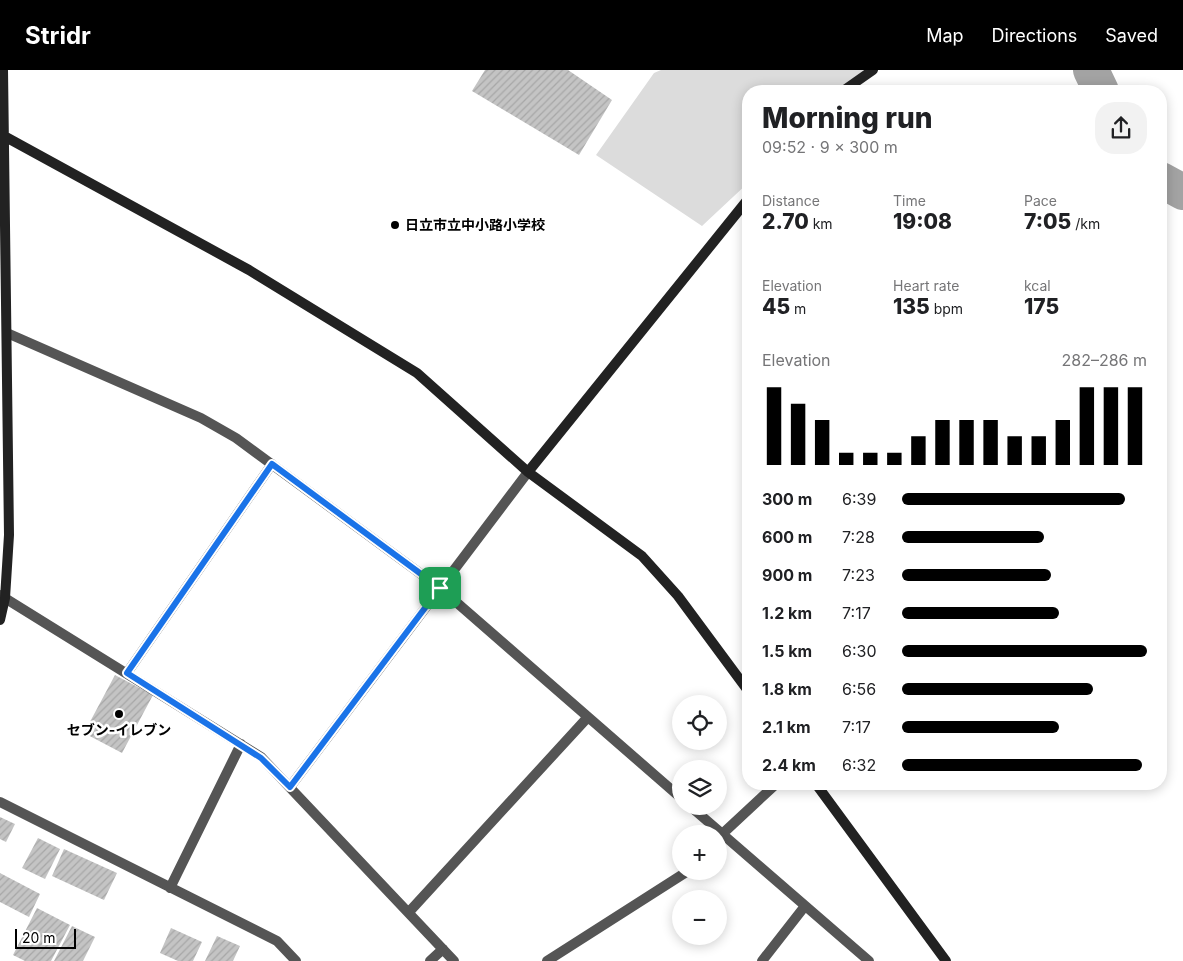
<!DOCTYPE html>
<html lang="en">
<head>
<meta charset="utf-8">
<style>
  :root { --surface:#fff; --page:#f2f2f2; --text:#202124; --muted:#757577; --accent:#000 }
  body { margin:0; font-family:Inter,"Noto Sans JP",sans-serif; background:var(--page); color:var(--text); height:100vh; display:flex; flex-direction:column; font-size:19px; white-space:nowrap }
  * { box-sizing:border-box; margin:0 }
  p { font-size:16px; color:var(--muted) }
  .icon { flex:none; width:28px; height:28px; fill:none; stroke:currentColor; stroke-width:2; stroke-linecap:round; stroke-linejoin:round }
  .map { position:relative; flex:1; overflow:hidden }
  .drawer { position:absolute; left:742px; top:15px; width:425px; height:705px; display:flex; flex-direction:column; background:var(--surface); border-radius:20px; box-shadow:0 2px 12px #0003 }
  .drawer>* { flex:none }
  .controls { position:absolute; left:672px; top:625px; display:grid; gap:10px }
  .controls a { display:grid; place-items:center; width:55px; height:55px; border-radius:50%; background:var(--surface); box-shadow:0 2px 12px #0003; font-size:25px }
  .scale { position:absolute; left:15px; bottom:12px; width:61px; box-sizing:border-box; padding-left:5px; border:2px solid #000; border-top:0; font-size:14px; line-height:18px; white-space:nowrap; color:#000; -webkit-text-stroke:4px #fff; paint-order:stroke }
  .pin { position:absolute; display:grid; place-items:center; width:42px; height:42px; color:#fff; margin:-21px; border-radius:10px; box-shadow:0 2px 8px #0006 }
  .round { display:grid; place-items:center; flex:none; width:52px; height:52px; border-radius:20px; background:var(--page) }
  .head { display:flex; align-items:center; justify-content:space-between; height:85px; padding:0 20px }
  h1 { font-size:28px; font-weight:800; line-height:38px }
  .metrics { display:grid; grid-template-columns:repeat(3,1fr); gap:8px; height:85px; padding:5px 20px }
  .metrics div { display:grid; align-content:center }
  .metrics b { font-size:21px; font-weight:800 }
  .metrics small { font-size:14px; font-weight:400 }
  .metrics p { font-size:14px }
  .chart { height:140px; padding:10px 20px }
  .chart p { display:flex; justify-content:space-between }
  .chart svg { width:100%; height:90px; margin-top:5px; stroke:var(--accent); stroke-width:6 }
  ul { padding:0 20px; list-style:none; font-size:16px }
  li { display:grid; grid-template-columns:80px 60px 1fr; align-items:center; height:38px }
  li i { height:12px; border-radius:6px; background:var(--accent) }
  header { display:flex; align-items:center; gap:30px; box-sizing:border-box; height:70px; padding:0 25px; background:var(--accent); color:#fff }
  header strong { font-size:24px }
  nav { display:flex; gap:28px; margin-inline-start:auto; font-size:18px }
  .map>svg:first-child { display:block }
  .park { fill:#dcdcdc }
  .lines { fill:none; stroke-linecap:round; stroke-linejoin:round }
  .river { stroke:#a3a3a3; stroke-width:36 }
  .building { fill:url(#building-hatch) }
  .street { stroke:#555; stroke-width:10 }
  .secondary { stroke:#222; stroke-width:10 }
  .route-casing { stroke:#fff; stroke-width:10 }
  .route { stroke:#1a73e8; stroke-width:6 }
  .poi-dot { fill:#000; stroke:#fff; stroke-width:2 }
  .labels { text-anchor:middle; stroke-width:5; stroke-linejoin:round; paint-order:stroke }
  .poi-label { font-size:14px; font-weight:bold; fill:#000; stroke:#fff; text-anchor:start }
</style>
</head>
<body>
<header>
<strong>Stridr</strong>
<nav><a>Map</a><a>Directions</a><a>Saved</a></nav>
</header>
<div class="map">
<svg width="1183" height="891" viewBox="0 0 1183 891">
  <defs>
    <pattern id="building-hatch" width="6" height="6" patternUnits="userSpaceOnUse" patternTransform="scale(1.25)"><rect width="6" height="6" fill="#c4c4c4"/><path d="M-1 1l2-2M0 6l6-6M5 7l2-2" fill="none" stroke="#a7a7a7"/></pattern>
  </defs>
  <rect width="100%" height="100%" fill="#fff"/>
  <path class="park" d="M661,0H876L843,21H749V112L702,156L596,85L654,3Z"/>
  <g class="lines">
    <path class="river" d="M1091,0L1101,21
      M1161,110L1183,122"/>
  </g>
  <path class="building" d="M485,0H568L612,30L579,85L472,21Z
    M115,605L153,625L122,683L84,663Z
    M0,747L15,754L6,772L0,769Z
    M38,768L60,779L45,809L22,798Z
    M64,779L117,803L104,830L52,806Z
    M0,803L40,824L29,847L0,832Z
    M37,838L70,855L51,891H25L13,885Z
    M72,856L95,867L83,891H54Z
    M171,858L202,872L193,891H178L160,883Z
    M217,866L240,876L233,891H205Z"/>
  <g class="lines">
    <path class="street" d="M7,263L201,348L236,368L440,518L681,728
      M0,525L261,687L454,891
      M127,603L272,394
      M290,717L528,402
      M0,732L277,871L296,891
      M690,736L869,891
      M719,767L776,714
      M170,818L241,674
      M409,842L588,647
      M430,891L443,879
      M547,891L688,801
      M762,891L805,836"/>
    <path class="secondary" d="M843,21L873,0
      M4,66L249,200L417,303L528,402L642,486L678,526L749,622
      M528,402L749,128
      M0,550L5,528L9,465L3,0
      M816,714L946,891"/>
  </g>
  <g class="lines">
    <g class="route-casing">
      <path id="route" d="M272,394L440,518L290,717L261,688L127,603Z"/>
    </g>
    <use href="#route" class="route"/>
  </g>
  <g class="poi-dot">
    <circle cx="395" cy="155" r="5"/>
    <circle cx="119" cy="644" r="5"/>
  </g>
  <g class="labels">
    <g class="poi-label">
      <text x="405" y="160">日立市立中小路小学校</text>
      <text x="119" y="665" text-anchor="middle">セブン-イレブン</text>
    </g>
  </g>
</svg>
<div class="controls">
<a><svg class="icon" aria-label="locate" viewBox="0 0 24 24"><circle cx="12" cy="12" r="6"/><path d="M12 2v4M12 18v4M2 12h4M18 12h4"/></svg></a>
<a><svg class="icon" aria-label="layers" viewBox="0 0 24 24"><path d="M12 4l9 5-9 5-9-5zM3 14l9 5 9-5"/></svg></a>
<a>+</a>
<a>−</a>
</div>
<div class="scale">20 m</div>
<div class="pin" style="left:440px;top:518px;background:#1e9e55"><svg class="icon" aria-label="arrive" viewBox="0 0 24 24"><path d="M6 21V4h12l-3 4 3 4H6"/></svg></div>
<section class="drawer">
<div class="head"><div><h1>Morning run</h1><p>09:52 · 9 × 300 m</p></div><a class="round"><svg class="icon" aria-label="share" viewBox="0 0 24 24"><path d="M12 15V3M7 8l5-5 5 5M5 13v7h14v-7"/></svg></a></div>
<div class="metrics">
<div><p>Distance</p><b>2.70<small> km</small></b></div>
<div><p>Time</p><b>19:08</b></div>
<div><p>Pace</p><b>7:05<small> /km</small></b></div>
</div>
<div class="metrics">
<div><p>Elevation</p><b>45<small> m</small></b></div>
<div><p>Heart rate</p><b>135<small> bpm</small></b></div>
<div><p>kcal</p><b>175</b></div>
</div>
<div class="chart"><p><span>Elevation</span>282–286 m</p>
<svg viewBox="0 0 160 44" preserveAspectRatio="none"><path d="M5 44V6M15 44V14M25 44V22M35 44V38M45 44V38M55 44V38M65 44V30M75 44V22M85 44V22M95 44V22M105 44V30M115 44V30M125 44V22M135 44V6M145 44V6M155 44V6"/></svg>
</div>
<ul>
<li><b>300 m</b>6:39<i style="width:91%"></i></li>
<li><b>600 m</b>7:28<i style="width:58%"></i></li>
<li><b>900 m</b>7:23<i style="width:61%"></i></li>
<li><b>1.2 km</b>7:17<i style="width:64%"></i></li>
<li><b>1.5 km</b>6:30<i style="width:100%"></i></li>
<li><b>1.8 km</b>6:56<i style="width:78%"></i></li>
<li><b>2.1 km</b>7:17<i style="width:64%"></i></li>
<li><b>2.4 km</b>6:32<i style="width:98%"></i></li>
</ul>
</section>
</div>
</body>
</html>
